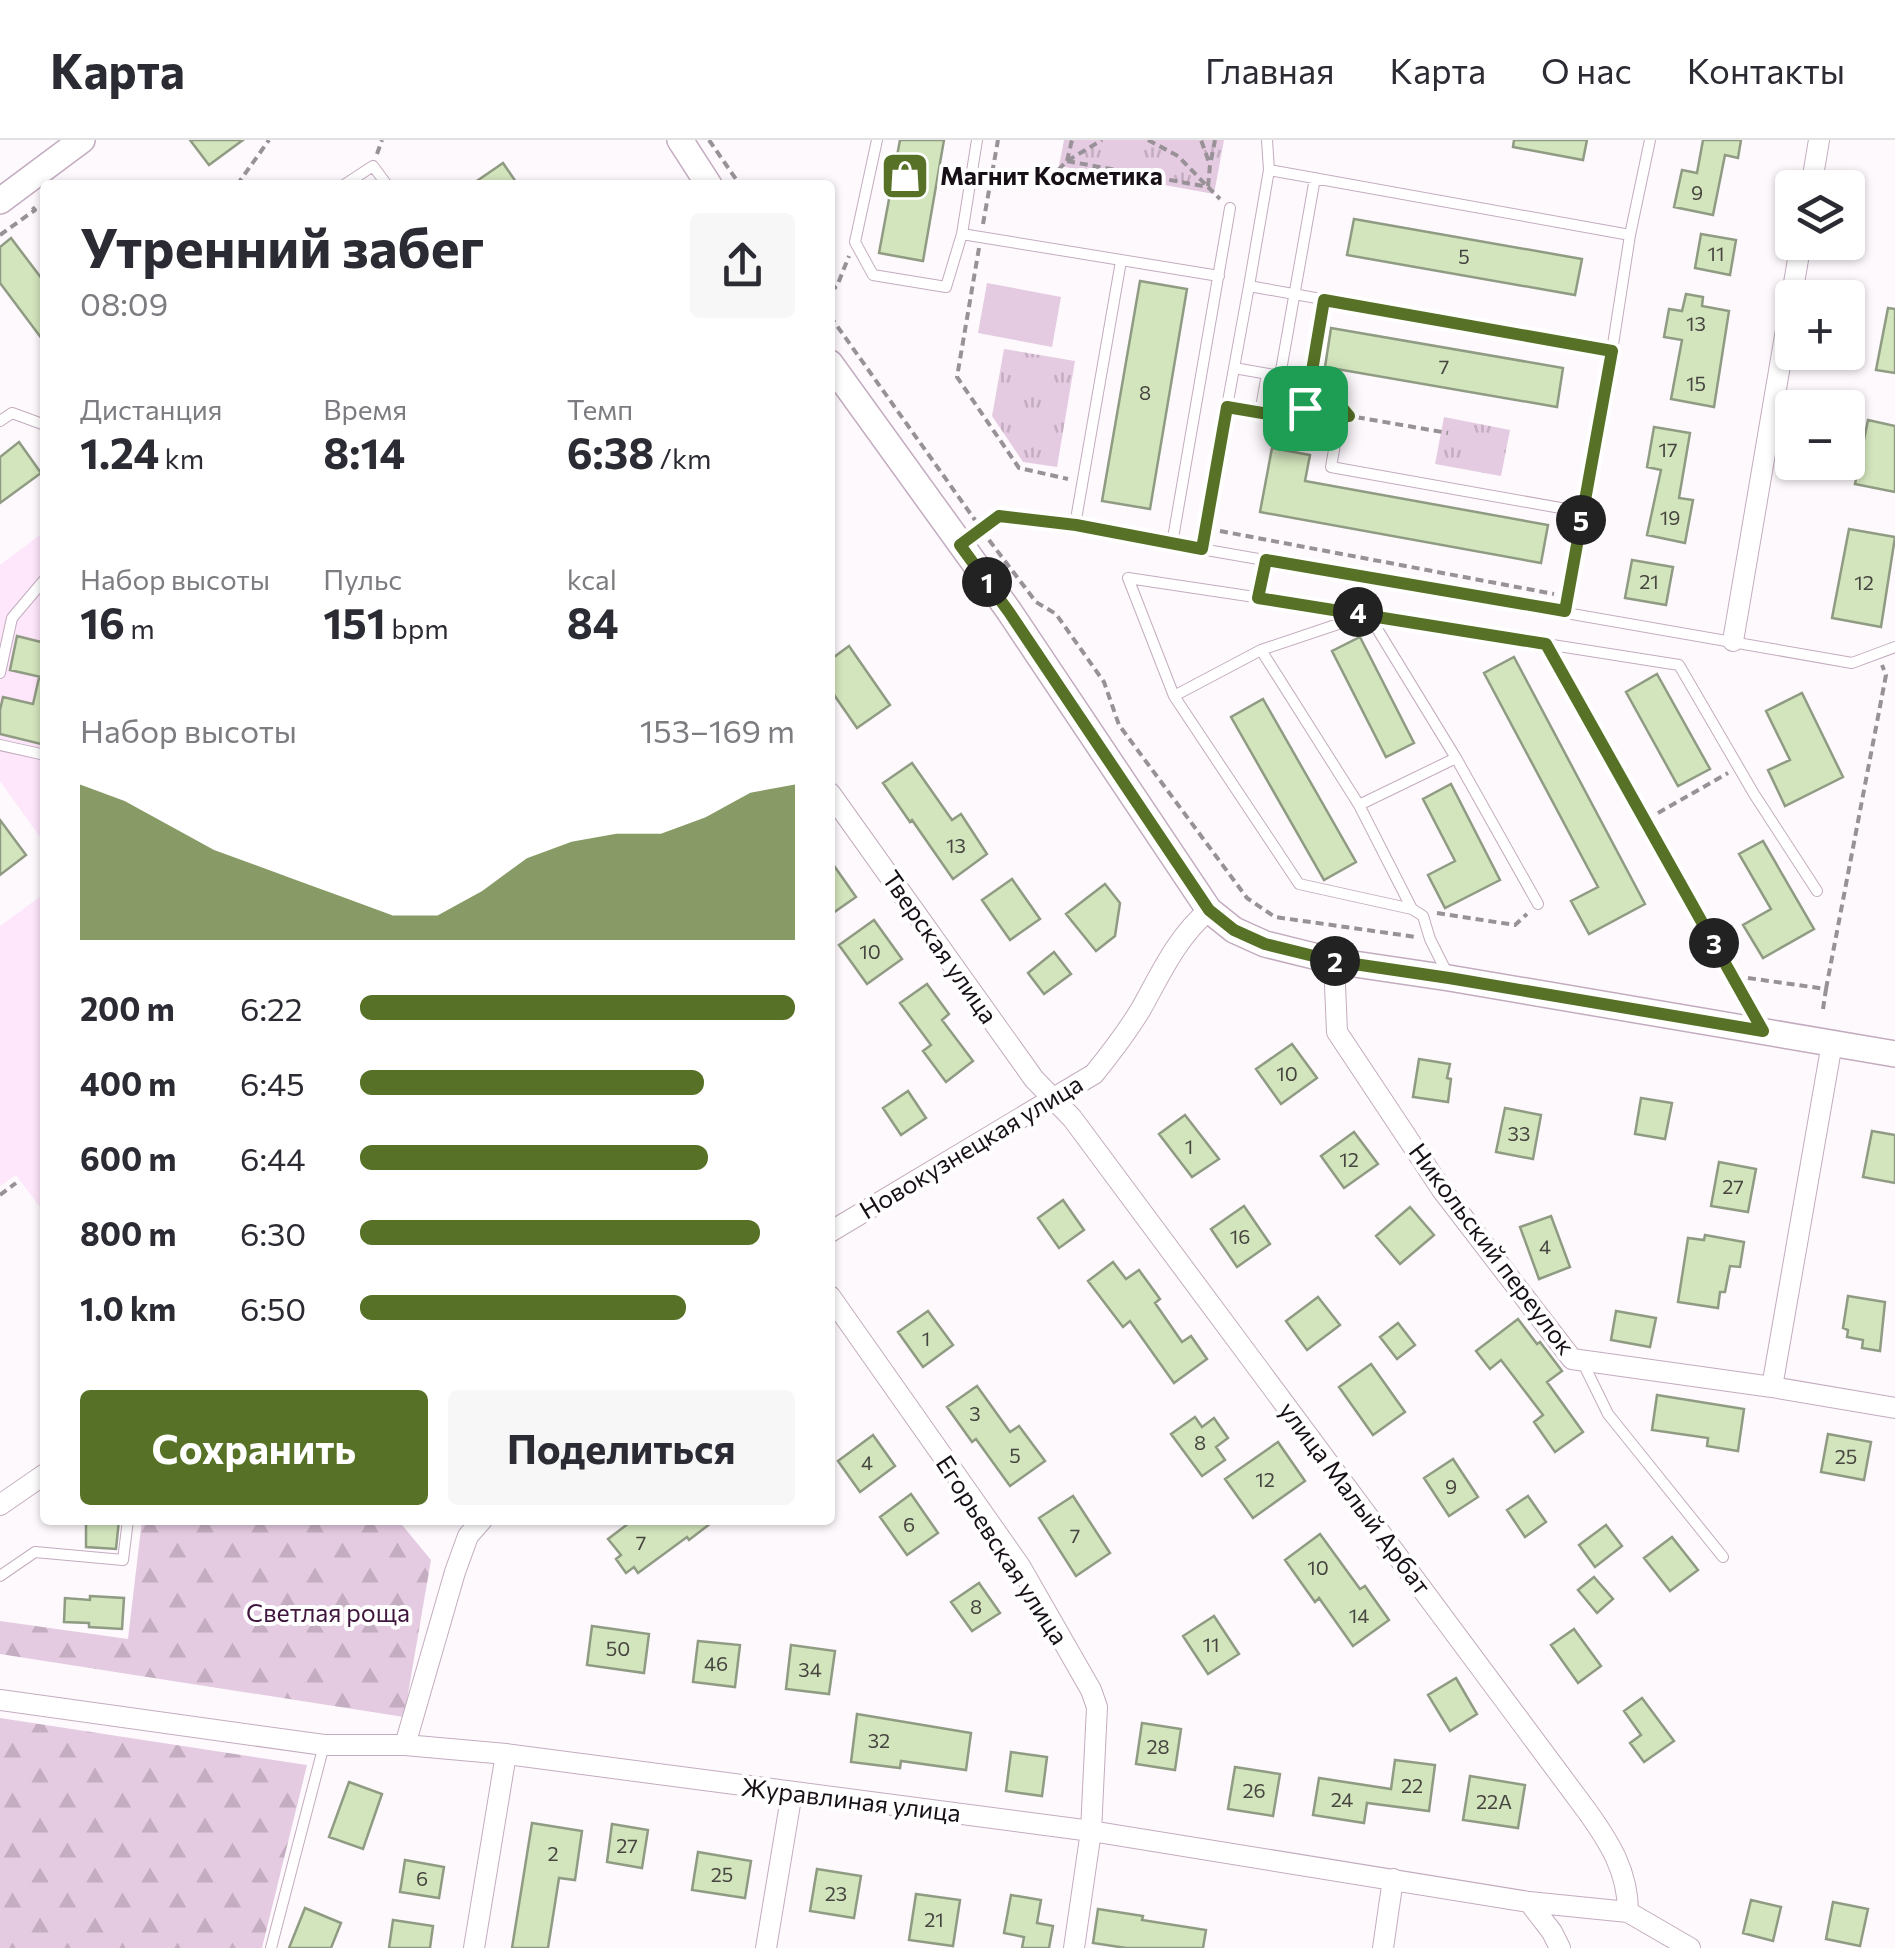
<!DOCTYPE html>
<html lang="ru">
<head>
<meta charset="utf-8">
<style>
  :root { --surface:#fff; --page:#f7f7f7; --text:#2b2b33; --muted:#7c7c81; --line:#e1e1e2; --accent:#577226 }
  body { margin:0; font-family:Commissioner,sans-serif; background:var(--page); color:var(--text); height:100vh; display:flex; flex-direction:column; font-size:38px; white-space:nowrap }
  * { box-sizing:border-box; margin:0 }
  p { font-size:32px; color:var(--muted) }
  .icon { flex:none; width:55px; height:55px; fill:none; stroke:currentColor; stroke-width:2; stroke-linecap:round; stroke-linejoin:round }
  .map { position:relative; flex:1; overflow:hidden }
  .panel { position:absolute; left:40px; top:40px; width:795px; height:1345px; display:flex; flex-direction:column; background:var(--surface); border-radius:10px; box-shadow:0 2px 8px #0004 }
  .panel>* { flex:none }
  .fabs { position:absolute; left:1775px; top:30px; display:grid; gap:20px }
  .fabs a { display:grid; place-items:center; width:90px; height:90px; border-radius:10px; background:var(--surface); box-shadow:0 2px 8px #0004; font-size:50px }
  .pin { position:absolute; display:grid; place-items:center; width:85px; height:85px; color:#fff; margin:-42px; border-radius:20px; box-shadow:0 5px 15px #0006 }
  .km { position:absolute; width:50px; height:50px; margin:-25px; border-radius:50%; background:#222; color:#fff; font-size:28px; line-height:50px; text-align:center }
  .round { display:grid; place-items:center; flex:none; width:105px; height:105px; border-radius:10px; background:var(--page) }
  .summary { display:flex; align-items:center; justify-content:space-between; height:170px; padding:0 40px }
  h1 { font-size:55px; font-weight:700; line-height:75px }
  .figures { display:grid; grid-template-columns:repeat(3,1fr); gap:15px; height:170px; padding:10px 40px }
  .figures div { display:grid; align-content:center }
  .figures b { font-size:42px; font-weight:700 }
  .figures small { font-size:28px; font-weight:400 }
  .figures p { font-size:28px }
  .chart { height:280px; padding:20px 40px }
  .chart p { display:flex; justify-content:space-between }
  .chart svg { width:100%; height:180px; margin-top:10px; fill:var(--accent); opacity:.7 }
  .cta { display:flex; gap:20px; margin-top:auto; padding:20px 40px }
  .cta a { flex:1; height:115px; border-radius:10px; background:var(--accent); color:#fff; font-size:40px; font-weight:700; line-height:115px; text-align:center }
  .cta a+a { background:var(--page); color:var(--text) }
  ul { padding:0 40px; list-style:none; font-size:32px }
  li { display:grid; grid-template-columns:160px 120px 1fr; align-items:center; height:75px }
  li i { height:25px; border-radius:12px; background:var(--accent) }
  header { display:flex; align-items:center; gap:60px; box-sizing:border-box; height:140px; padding:0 50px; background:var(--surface); border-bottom:2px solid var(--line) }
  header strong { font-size:48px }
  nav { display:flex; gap:55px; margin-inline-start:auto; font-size:35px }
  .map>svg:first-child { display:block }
  .built { fill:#ffe7fb }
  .grass { fill:#e5cbe1 }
  .forest { fill:url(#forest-firs) }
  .park { fill:url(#park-tufts) }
  .building { fill:#d3e5bd; stroke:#909b83; stroke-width:2.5 }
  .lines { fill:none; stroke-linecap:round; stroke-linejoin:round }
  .service-casing { stroke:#c3acbf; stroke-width:12 }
  .minor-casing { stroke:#c3acbf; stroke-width:22 }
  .tertiary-casing { stroke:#c3acbf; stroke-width:28 }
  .path { stroke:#989197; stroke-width:4; stroke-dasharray:8 5; stroke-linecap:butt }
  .service { stroke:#fff; stroke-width:10 }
  .minor { stroke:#fff; stroke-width:20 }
  .tertiary { stroke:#fff; stroke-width:25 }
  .route-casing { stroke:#fff; stroke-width:20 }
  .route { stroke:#577226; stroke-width:12 }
  .labels { text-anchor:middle; stroke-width:8; stroke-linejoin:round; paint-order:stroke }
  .number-label { font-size:20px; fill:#474540 }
  .poi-label { font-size:25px; font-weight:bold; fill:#181017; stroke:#fff; text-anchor:start }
  .street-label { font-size:25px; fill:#181017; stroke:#fff }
  .park-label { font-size:25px; fill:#41163e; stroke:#fff }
</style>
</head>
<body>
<header>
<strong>Карта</strong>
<nav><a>Главная</a><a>Карта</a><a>О нас</a><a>Контакты</a></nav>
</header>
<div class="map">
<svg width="1895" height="1808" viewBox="0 0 1895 1808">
  <defs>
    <pattern id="forest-firs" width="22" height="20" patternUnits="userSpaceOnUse" patternTransform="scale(2.5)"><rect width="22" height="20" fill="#e5cbe1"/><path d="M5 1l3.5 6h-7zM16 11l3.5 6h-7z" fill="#c4adc0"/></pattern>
    <pattern id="park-tufts" width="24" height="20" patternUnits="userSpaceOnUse" patternTransform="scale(2.5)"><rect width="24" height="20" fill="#e5cbe1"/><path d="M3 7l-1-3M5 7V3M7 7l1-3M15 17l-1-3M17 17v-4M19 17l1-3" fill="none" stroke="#c4adc0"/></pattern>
  </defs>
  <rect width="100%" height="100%" fill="#fef9fd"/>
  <path class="built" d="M45,391V704L0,641V425Z
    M45,753V1074L16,1035L0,1046V786Z"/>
  <path class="grass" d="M987,143L1061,157L1052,207L978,193Z"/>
  <path class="forest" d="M142,1380H398L431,1420L404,1577L0,1514V1481L128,1499Z
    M0,1578L307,1625L262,1808H0Z"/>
  <path class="park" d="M1064,0H1224L1214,54L1059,26Z
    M1004,209L1075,221L1057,327L1023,322L992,276Z
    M1444,277L1510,290L1501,336L1435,324Z"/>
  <path class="building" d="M190,0H243L209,25Z
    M900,0H944L923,121L879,113Z
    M1514,0H1587L1583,20L1513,7Z
    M1703,0H1741L1738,18L1725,15L1713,75L1674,67L1682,30L1697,33Z
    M503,23L518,45H471Z
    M1354,79L1582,119L1575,155L1347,115Z
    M1701,94L1736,100L1730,135L1695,128Z
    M11,98L45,143V203L0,143V107Z
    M1140,141L1187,149L1150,369L1102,361Z
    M1686,154L1703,157L1702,166L1729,171L1714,267L1671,259L1682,200L1664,197L1669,169L1682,171Z
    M1888,168L1895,169V233L1876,230Z
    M1331,188L1563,228L1557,267L1325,227Z
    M1868,280L1895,286V352L1855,344Z
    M1654,287L1690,293L1679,358L1693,360L1685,403L1647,395L1661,330L1647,327Z
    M19,302L41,333L0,363V317Z
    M1272,308L1310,315L1305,341L1548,385L1541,423L1260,372Z
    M1849,389L1895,397L1881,487L1832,478Z
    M1632,420L1673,427L1666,465L1625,458Z
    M17,496L45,503V538L10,530Z
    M1360,497L1414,603L1386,617L1332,511Z
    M849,506L890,565L857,588L830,549V520Z
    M1514,517L1645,764L1589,794L1571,761L1598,747L1484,533Z
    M1657,534L1710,629L1678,646L1626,552Z
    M39,538L45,539V605L0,594V570L3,557L33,564Z
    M1802,553L1843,637L1785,666L1768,630L1790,620L1766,571Z
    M1263,559L1356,722L1324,740L1231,577Z
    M912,623L952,680L961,674L987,714L953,739L912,680L910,682L883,643Z
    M1451,644L1500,740L1445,768L1428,735L1455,721L1423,659Z
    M0,680L26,715L0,735Z
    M1763,701L1814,789L1763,818L1743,785L1771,769L1739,714Z
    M830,720L856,757L830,775Z
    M1012,739L1040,779L1010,800L982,760Z
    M1105,744L1120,763L1115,796L1096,811L1066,774Z
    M874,780L902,819L867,844L839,805Z
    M1054,812L1071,834L1044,854L1028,833Z
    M927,844L949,874L942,880L973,921L946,942L923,911L931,905L900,863Z
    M1292,904L1317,938L1281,964L1256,929Z
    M1419,919L1450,924L1447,938L1451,939L1448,962L1413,957Z
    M908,951L926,978L901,995L883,968Z
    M1641,958L1672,963L1665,999L1635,994Z
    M1505,968L1541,975L1533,1019L1496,1012Z
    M1185,975L1219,1019L1192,1037L1159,994Z
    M1872,991L1895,995V1043L1863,1037Z
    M1354,992L1378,1024L1344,1048L1321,1016Z
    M1719,1022L1756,1029L1748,1072L1711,1066Z
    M1063,1060L1084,1090L1059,1108L1038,1078Z
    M1244,1066L1270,1104L1237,1127L1211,1089Z
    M1410,1067L1434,1095L1400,1124L1376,1096Z
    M1551,1076L1570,1127L1539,1139L1520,1087Z
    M1705,1095L1744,1102L1740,1127L1730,1126L1725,1152H1720L1718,1168L1678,1162L1688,1098L1704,1100Z
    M1113,1122L1126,1139L1139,1130L1160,1159L1155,1163L1182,1202L1191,1196L1207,1219L1174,1243L1130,1181L1123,1187L1088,1141Z
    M1848,1156L1885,1162L1880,1211L1862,1208L1863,1200L1847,1197L1848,1190L1843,1188Z
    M1318,1157L1340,1185L1307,1210L1286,1181Z
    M928,1171L953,1205L923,1227L898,1192Z
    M1616,1171L1656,1178L1650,1207L1611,1200Z
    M1518,1179L1537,1204L1540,1202L1562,1231L1547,1242L1583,1292L1555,1312L1534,1282L1543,1275L1501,1220L1490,1229L1476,1211Z
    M1398,1183L1415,1205L1397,1219L1380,1197Z
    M1371,1224L1405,1272L1373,1295L1339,1247Z
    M977,1246L1010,1292L1019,1286L1045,1321L1010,1346L976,1299L972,1302L947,1267Z
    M1657,1255L1744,1269L1738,1311L1707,1306L1708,1298L1652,1290Z
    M1195,1277L1202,1287L1214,1278L1228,1298L1216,1307L1225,1320L1202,1336L1171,1294Z
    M1828,1294L1871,1302L1864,1340L1821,1332Z
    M873,1295L895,1326L860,1352L838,1321Z
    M1278,1302L1305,1341L1253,1378L1225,1339Z
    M1453,1319L1478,1357L1449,1376L1424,1338Z
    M911,1354L938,1393L907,1415L880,1377Z
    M1073,1356L1110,1413L1076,1436L1039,1378Z
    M1528,1356L1546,1382L1525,1397L1507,1370Z
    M86,1380H119L116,1409L86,1407Z
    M633,1380H715L689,1400L687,1397L638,1433L634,1427L626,1433L616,1419L621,1415L608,1399Z
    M1606,1385L1622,1406L1595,1427L1579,1405Z
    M1320,1394L1360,1449L1365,1446L1389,1480L1353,1506L1319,1458L1315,1462L1285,1420Z
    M1672,1397L1698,1430L1670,1451L1644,1418Z
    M1594,1437L1613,1459L1597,1473L1578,1450Z
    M979,1443L1000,1473L972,1491L951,1462Z
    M90,1456L124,1458L122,1489L89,1487V1483L64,1482L65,1458L90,1460Z
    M1214,1476L1239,1514L1208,1534L1183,1496Z
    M592,1486L649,1494L644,1533L587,1525Z
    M1574,1489L1601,1526L1578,1543L1551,1505Z
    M698,1501L740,1505L735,1547L693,1542Z
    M791,1505L835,1511L829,1554L786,1549Z
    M1456,1538L1477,1574L1450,1591L1428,1555Z
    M1642,1558L1674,1601L1644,1622L1630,1603L1641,1595L1624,1571Z
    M857,1574L971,1593L966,1630L901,1621L900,1628L851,1622Z
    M1142,1583L1181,1589L1175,1630L1136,1624Z
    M1011,1612L1047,1617L1042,1656L1006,1651Z
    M1395,1620L1435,1625L1429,1671L1367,1663L1364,1683L1313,1675L1319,1638L1391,1649Z
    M1235,1627L1280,1634L1273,1676L1228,1669Z
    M1470,1636L1525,1645L1518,1688L1463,1680Z
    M349,1642L382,1654L363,1709L329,1697Z
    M532,1683L582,1691L575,1740L559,1738L548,1808H512Z
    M612,1684L648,1690L642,1728L607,1722Z
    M698,1712L751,1721L745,1758L692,1750Z
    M405,1720L444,1727L439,1758L400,1752Z
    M817,1729L861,1736L854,1778L810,1771Z
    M916,1754L960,1760L953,1806L909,1800Z
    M1011,1755L1041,1760L1037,1783L1053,1786L1049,1808H1022L1024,1797L1004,1793Z
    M1751,1760L1781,1767L1773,1801L1743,1793Z
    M1833,1762L1868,1769L1860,1806L1826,1799Z
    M305,1768L341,1783L331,1808H289Z
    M1098,1769L1143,1776L1142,1780L1206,1790L1203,1808H1126L1093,1803Z
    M393,1780L433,1786L430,1808H389Z"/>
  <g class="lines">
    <g class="service-casing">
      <path id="service" d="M877,0L855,102L873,135L946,147L962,94L977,0
        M1269,30L1630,95
        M344,45L373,26L387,45
        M962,94L1219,136
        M1121,121L1075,385L1201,409L1852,523L1895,507
        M1249,146L1269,30L1267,0
        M1612,211L1630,95L1650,0
        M1234,228L1280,236L1315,38
        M1227,267L1338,287L1331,327L1583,372
        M1260,273L1267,234
        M0,281L12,273L45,285
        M961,404L999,377L1075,385
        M1172,404L1230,68
        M1201,409L1249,146L1612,211L1565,471
        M1546,504L1679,525L1754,654L1817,751
        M1261,510L1359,665L1412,769
        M0,533L12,478L45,439
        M1174,556L1261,510L1368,474L1456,618
        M0,605L45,615
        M1359,665L1456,618L1538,764
        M1449,837L1430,799L1423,776L1412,769L1299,744L1174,556L1128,438L1368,474L1546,504L1760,886
        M1583,1223L1608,1274L1723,1417
        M0,1436L35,1412L123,1420L128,1380
        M271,1808L324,1605"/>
    </g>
    <g class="minor-casing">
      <path id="minor" d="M1811,48L1819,0
        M1733,501L1801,102
        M830,653L1034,939L1072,978L1587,1671C1610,1703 1628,1732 1628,1772
        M1334,821L1337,892L1442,1050L1572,1219L1772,1247L1895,1268
        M830,1092L1094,934C1111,913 1127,892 1141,869C1161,833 1177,797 1209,770
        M830,1156L1020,1426L1091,1550L1097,1567L1091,1691L1074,1808
        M1772,1247L1832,903
        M0,1365L45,1334
        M0,1560L324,1605H405L506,1614L1091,1691L1529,1762L1628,1772L1690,1808
        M405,1605L455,1432L468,1396L482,1380
        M1529,1762L1552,1792L1560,1808
        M474,1808L506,1614
        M766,1808L792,1652
        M1383,1808L1393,1739"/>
    </g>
    <g class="tertiary-casing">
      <path id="tertiary" d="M680,0L709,45
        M0,61L82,0
        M830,223L1009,471L1209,770L1234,790L1265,804L1334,821L1449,838L1895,914"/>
    </g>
    <path class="path" d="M709,0L740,45
      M1148,0L1178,16L1208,47L1210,25L1201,0
      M377,14L382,0
      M1211,20L1215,0
      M1067,21L1208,47L1220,59
      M1067,21L1072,0
      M1049,39L1067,21L1102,0
      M237,45L269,0
      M983,84L998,0
      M0,95L35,70L30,64
      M979,108L957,237L1019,328L1068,339
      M830,151L837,146L849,116
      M830,176L975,380
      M1295,228L1312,231L1349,276
      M1306,266L1322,172
      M1344,275L1448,293
      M1220,391L1554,454
      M989,400L1036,462L1056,474L1104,542L1119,585L1247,758L1275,777L1416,797
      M1658,673L1728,633
      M1437,773L1515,785L1527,774
      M1748,838L1826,849L1823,869
      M1826,849L1886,535L1882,525
      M0,1055L16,1043"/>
    <use href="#service" class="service"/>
    <use href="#minor" class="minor"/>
    <use href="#tertiary" class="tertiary"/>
  </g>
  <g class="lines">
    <g class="route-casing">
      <path id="route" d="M1324,160L1612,211L1565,471L1266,420L1258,458L1546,504L1763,891L1449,838L1334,821L1265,804L1234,790L1209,770L1009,472L960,405L999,376L1076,385L1202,409L1227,267L1303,280L1305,268L1349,276L1312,231Z"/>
    </g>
    <use href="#route" class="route"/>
  </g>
  <defs>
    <g id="shop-square" transform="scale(2.5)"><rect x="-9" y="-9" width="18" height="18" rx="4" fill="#577226" stroke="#fff"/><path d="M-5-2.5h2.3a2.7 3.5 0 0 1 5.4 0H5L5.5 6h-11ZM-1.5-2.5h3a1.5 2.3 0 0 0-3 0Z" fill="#fff"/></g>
  </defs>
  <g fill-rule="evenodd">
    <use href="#shop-square" x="905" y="36"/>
  </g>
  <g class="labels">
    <g class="number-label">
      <text x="1697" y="60">9</text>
      <text x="1716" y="121">11</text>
      <text x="1464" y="124">5</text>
      <text x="1696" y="191">13</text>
      <text x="1444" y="234">7</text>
      <text x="1696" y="251">15</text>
      <text x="1145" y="260">8</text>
      <text x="1668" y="317">17</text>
      <text x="1670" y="385">19</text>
      <text x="1649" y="449">21</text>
      <text x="1864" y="450">12</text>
      <text x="956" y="713">13</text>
      <text x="870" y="819">10</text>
      <text x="1287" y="941">10</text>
      <text x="1519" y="1001">33</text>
      <text x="1189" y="1014">1</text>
      <text x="1349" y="1027">12</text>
      <text x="1733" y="1054">27</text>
      <text x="1240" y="1104">16</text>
      <text x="1545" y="1114">4</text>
      <text x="926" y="1206">1</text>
      <text x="975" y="1281">3</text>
      <text x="1200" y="1310">8</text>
      <text x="1015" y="1323">5</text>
      <text x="1846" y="1324">25</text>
      <text x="867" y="1330">4</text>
      <text x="1265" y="1347">12</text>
      <text x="1451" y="1354">9</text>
      <text x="909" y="1392">6</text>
      <text x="1075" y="1403">7</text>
      <text x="641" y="1410">7</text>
      <text x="1318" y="1435">10</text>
      <text x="976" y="1474">8</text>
      <text x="1359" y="1483">14</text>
      <text x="1211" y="1512">11</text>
      <text x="618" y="1516">50</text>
      <text x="716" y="1531">46</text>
      <text x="810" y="1537">34</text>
      <text x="879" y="1608">32</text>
      <text x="1158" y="1614">28</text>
      <text x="1412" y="1653">22</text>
      <text x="1254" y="1658">26</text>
      <text x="1342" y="1667">24</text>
      <text x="1494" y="1669">22А</text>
      <text x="627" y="1713">27</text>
      <text x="553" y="1721">2</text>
      <text x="722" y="1742">25</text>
      <text x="422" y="1746">6</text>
      <text x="836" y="1761">23</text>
      <text x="934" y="1787">21</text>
    </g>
    <g class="poi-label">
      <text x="940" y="45">Магнит Косметика</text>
    </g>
    <g class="street-label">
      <text transform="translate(940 807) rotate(55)" y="9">Тверская улица</text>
      <text transform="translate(971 1007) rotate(-31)" y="9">Новокузнецкая улица</text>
      <text transform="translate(1492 1109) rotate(53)" y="9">Никольский переулок</text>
      <text transform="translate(1355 1358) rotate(53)" y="9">улица Малый Арбат</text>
      <text transform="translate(1002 1410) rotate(57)" y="9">Егорьевская улица</text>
      <text transform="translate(851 1660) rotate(7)" y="9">Журавлиная улица</text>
    </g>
    <g class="park-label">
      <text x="328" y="1482">Светлая роща</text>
    </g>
  </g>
</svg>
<div class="fabs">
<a><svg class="icon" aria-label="layers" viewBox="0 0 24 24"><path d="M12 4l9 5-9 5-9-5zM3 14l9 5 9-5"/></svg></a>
<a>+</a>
<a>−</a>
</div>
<div class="pin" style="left:1305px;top:268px;background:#1e9e55"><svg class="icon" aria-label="arrive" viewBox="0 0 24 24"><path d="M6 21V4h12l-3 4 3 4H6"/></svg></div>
<b class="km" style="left:987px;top:442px">1</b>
<b class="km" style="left:1335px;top:821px">2</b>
<b class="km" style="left:1714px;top:803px">3</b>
<b class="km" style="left:1358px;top:472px">4</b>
<b class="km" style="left:1581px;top:380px">5</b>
<section class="panel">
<div class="summary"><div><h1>Утренний забег</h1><p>08:09</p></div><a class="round"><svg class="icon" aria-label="share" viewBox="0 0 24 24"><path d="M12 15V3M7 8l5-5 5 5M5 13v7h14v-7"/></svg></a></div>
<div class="figures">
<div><p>Дистанция</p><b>1.24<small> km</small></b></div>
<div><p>Время</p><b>8:14</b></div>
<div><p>Темп</p><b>6:38<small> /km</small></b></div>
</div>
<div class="figures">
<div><p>Набор высоты</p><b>16<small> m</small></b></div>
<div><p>Пульс</p><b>151<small> bpm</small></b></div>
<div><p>kcal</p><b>84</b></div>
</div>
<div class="chart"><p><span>Набор высоты</span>153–169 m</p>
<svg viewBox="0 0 160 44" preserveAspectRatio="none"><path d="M0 44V6L10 10L20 16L30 22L40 26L50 30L60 34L70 38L80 38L90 32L100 24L110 20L120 18L130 18L140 14L150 8L160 6V44z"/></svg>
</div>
<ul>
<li><b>200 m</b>6:22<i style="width:100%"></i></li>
<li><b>400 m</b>6:45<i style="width:79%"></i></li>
<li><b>600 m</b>6:44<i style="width:80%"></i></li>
<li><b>800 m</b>6:30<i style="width:92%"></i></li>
<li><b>1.0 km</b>6:50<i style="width:75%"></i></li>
</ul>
<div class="cta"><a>Сохранить</a><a>Поделиться</a></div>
</section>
</div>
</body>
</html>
